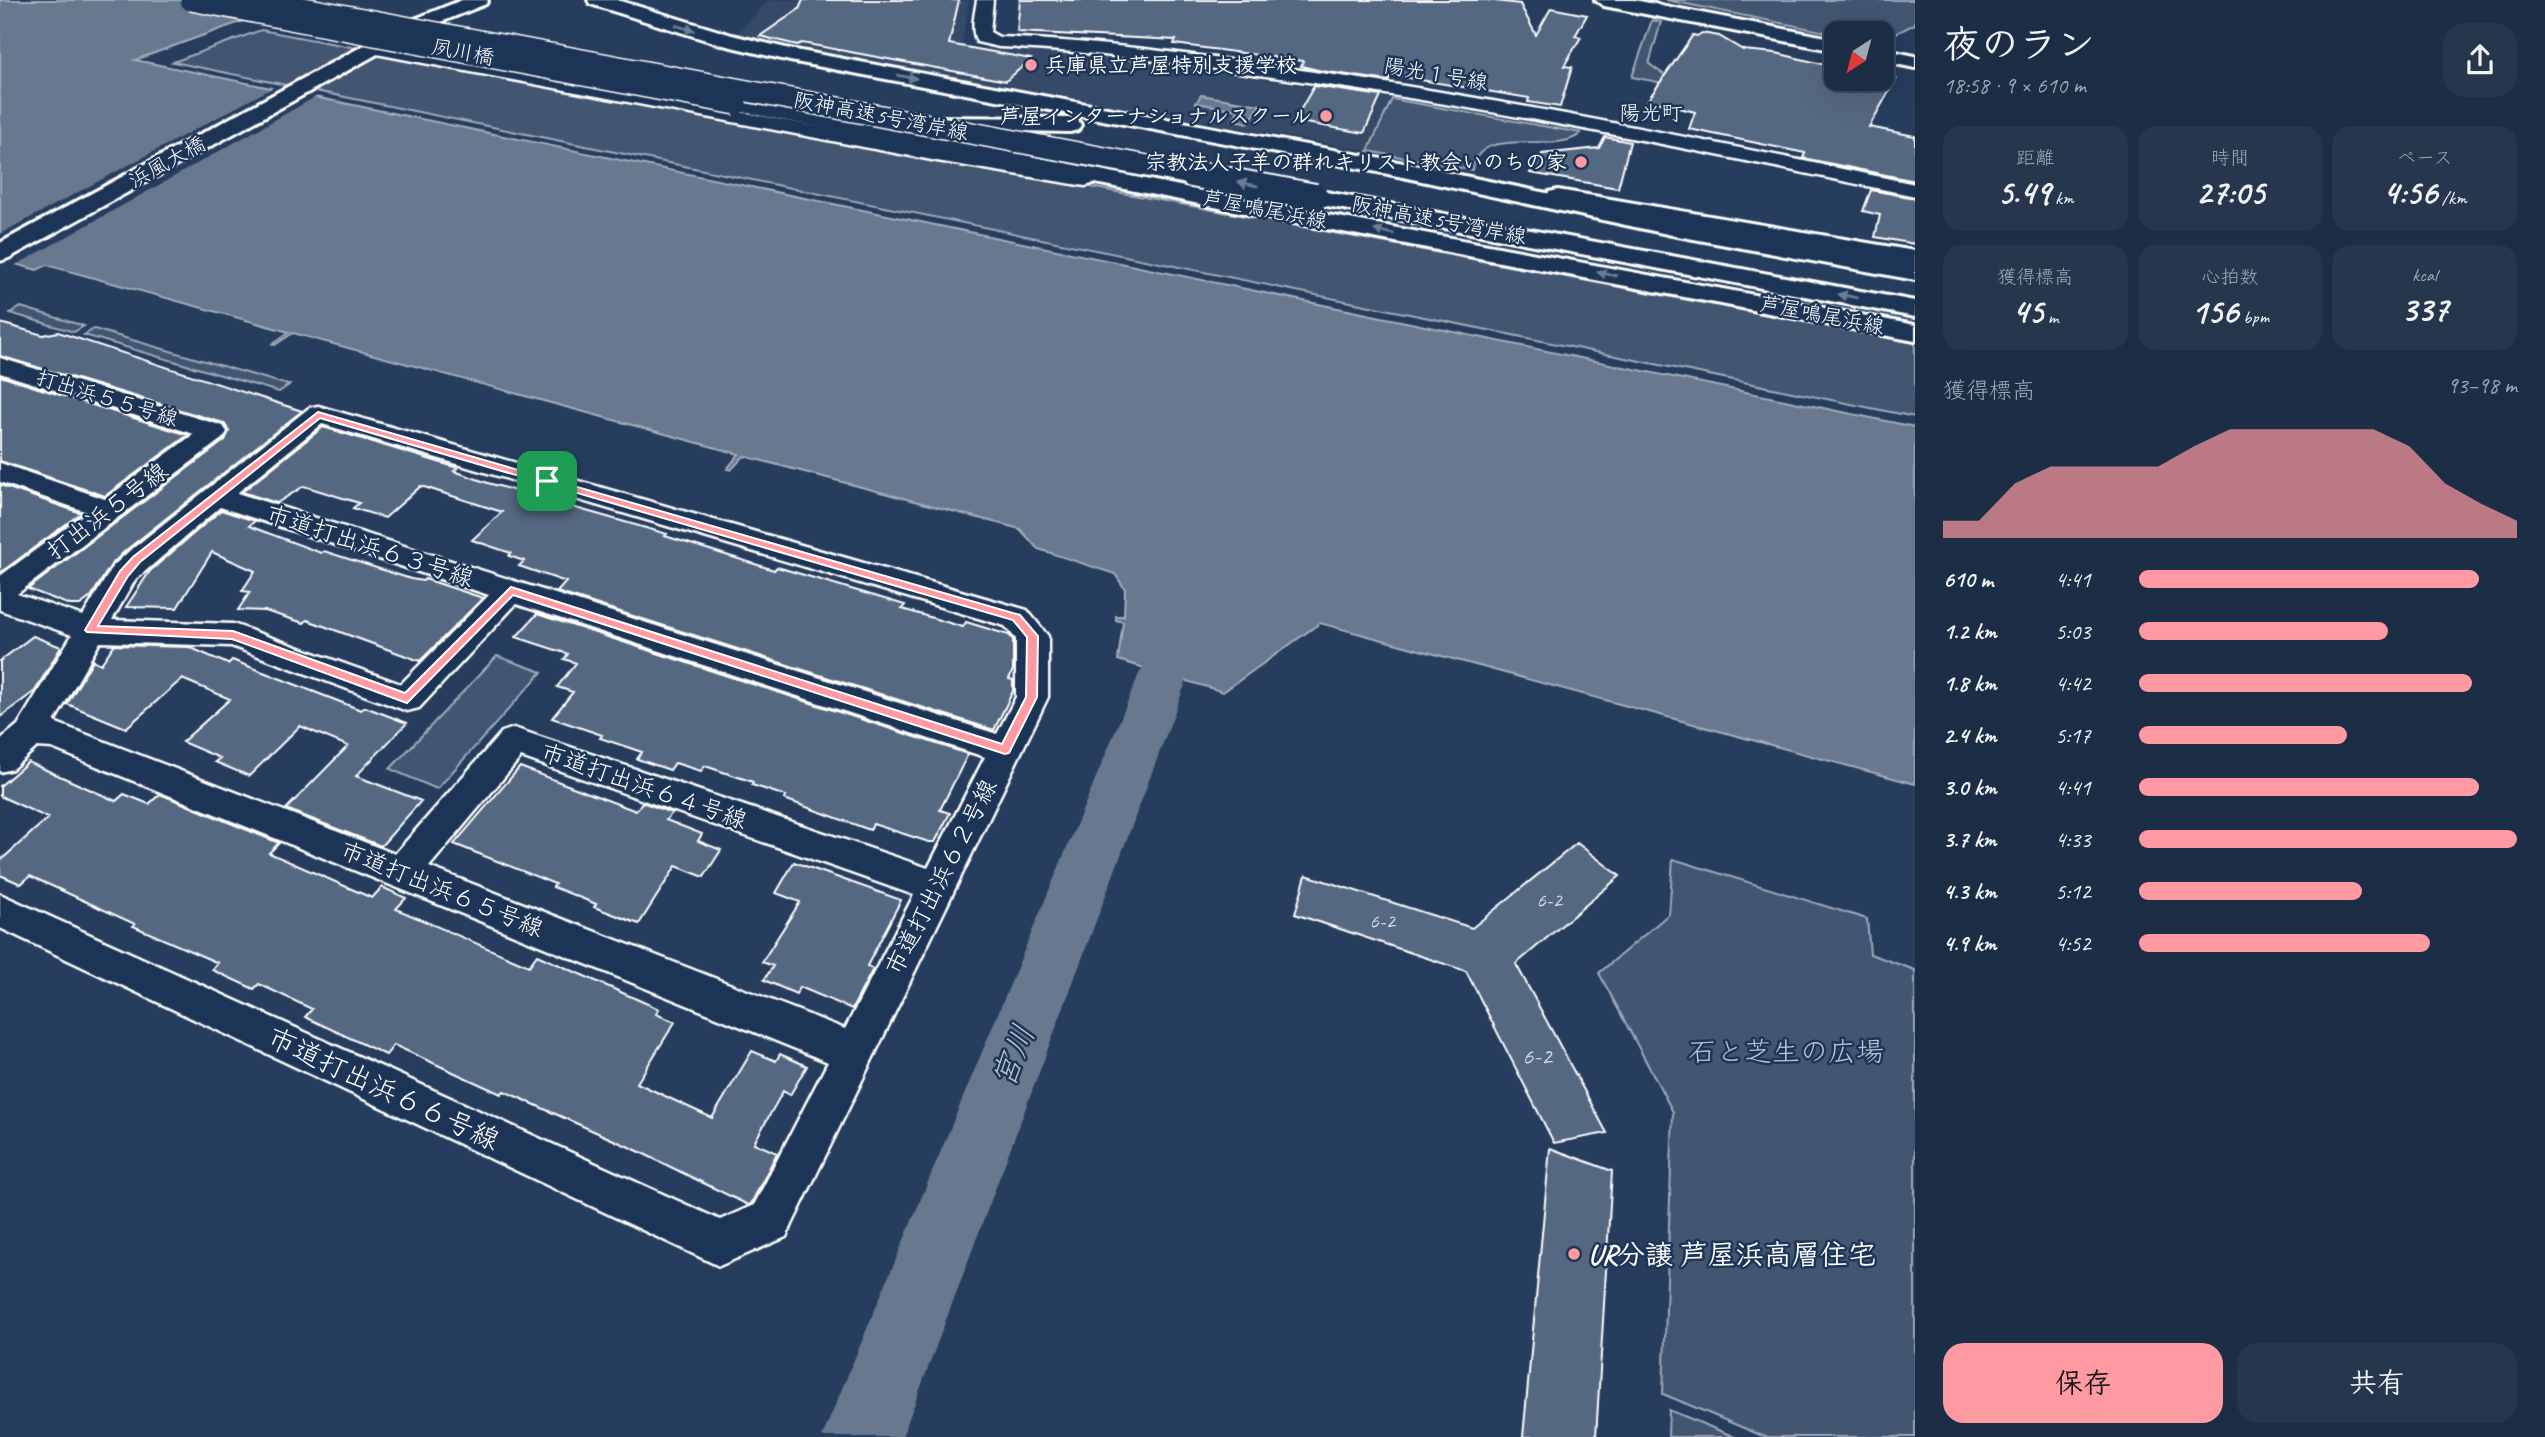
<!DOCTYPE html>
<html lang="ja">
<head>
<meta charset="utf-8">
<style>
  :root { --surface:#1c2e46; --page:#25364d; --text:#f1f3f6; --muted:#a0a8b3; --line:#3a4a5f; --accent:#ff9aa2 }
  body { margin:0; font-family:Caveat,"Klee One",sans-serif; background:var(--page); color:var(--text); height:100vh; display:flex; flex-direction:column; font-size:26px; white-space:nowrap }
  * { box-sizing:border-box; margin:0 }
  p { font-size:23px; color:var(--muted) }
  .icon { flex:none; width:38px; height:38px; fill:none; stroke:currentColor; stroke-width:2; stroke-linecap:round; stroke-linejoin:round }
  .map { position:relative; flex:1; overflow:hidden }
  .panel { display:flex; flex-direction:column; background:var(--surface); width:630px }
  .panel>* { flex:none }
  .needle { width:46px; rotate:216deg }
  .fabs { position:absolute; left:1824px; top:21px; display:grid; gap:14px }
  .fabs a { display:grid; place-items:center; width:70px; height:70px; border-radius:14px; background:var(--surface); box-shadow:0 7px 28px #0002,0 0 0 2px var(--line); font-size:35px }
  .pin { position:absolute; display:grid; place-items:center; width:60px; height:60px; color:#fff; margin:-30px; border-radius:14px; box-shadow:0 4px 10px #0006 }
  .round { display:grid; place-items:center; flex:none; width:74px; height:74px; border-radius:21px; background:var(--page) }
  .summary { display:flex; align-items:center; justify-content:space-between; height:119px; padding:0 28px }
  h1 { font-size:38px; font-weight:700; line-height:52px }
  .stats { display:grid; grid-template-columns:repeat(3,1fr); gap:10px; height:119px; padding:7px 28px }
  .stats div { display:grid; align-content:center; border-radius:18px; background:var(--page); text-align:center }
  .stats b { font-size:35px; font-weight:700 }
  .stats small { font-size:19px; font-weight:400 }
  .stats p { font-size:19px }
  .chart { height:196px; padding:14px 28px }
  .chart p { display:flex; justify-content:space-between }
  .chart svg { width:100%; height:126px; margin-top:7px; fill:var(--accent); opacity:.7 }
  .action { display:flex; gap:14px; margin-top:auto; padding:14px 28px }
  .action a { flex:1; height:80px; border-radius:21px; background:var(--accent); color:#111; font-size:28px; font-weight:700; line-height:80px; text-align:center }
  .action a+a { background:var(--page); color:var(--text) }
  ul { padding:0 28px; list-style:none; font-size:23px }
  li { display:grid; grid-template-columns:112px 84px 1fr; align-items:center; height:52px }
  li i { height:18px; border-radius:9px; background:var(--accent) }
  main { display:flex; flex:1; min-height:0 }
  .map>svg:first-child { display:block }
  .built { fill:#344a68 }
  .green { fill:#425672; stroke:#a0aab8; stroke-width:2 }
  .water { fill:#67788e; stroke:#a4aebb; stroke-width:2 }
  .pier { fill:#263d5e }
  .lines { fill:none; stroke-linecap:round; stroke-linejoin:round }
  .river { fill:#67788e; fill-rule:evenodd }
  .building { fill:#556781; stroke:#fff; stroke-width:2 }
  .street-casing { stroke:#fff; stroke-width:5 }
  .secondary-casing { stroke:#fff; stroke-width:6 }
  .highway-casing { stroke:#fff; stroke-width:6 }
  .street { fill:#1d3557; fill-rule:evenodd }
  .secondary { fill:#1d3557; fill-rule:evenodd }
  .highway { fill:#1d3557; fill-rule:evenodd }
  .secondary-bridge-casing { stroke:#fff; stroke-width:24; stroke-linecap:butt }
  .highway-bridge-far1-casing { stroke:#fff; stroke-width:24; stroke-linecap:butt }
  .highway-bridge-casing { stroke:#fff; stroke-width:30; stroke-linecap:butt }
  .secondary-bridge { stroke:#1d3557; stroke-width:21 }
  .highway-bridge-far1 { stroke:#1d3557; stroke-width:21 }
  .highway-bridge { stroke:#1d3557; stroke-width:26 }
  .oneway { fill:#6c7c92 }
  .route { fill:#ff9aa2; stroke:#fff; stroke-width:2; fill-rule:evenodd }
  .poi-dot { fill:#ff9aa2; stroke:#1d3557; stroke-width:2.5 }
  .labels { text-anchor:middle; stroke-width:5; stroke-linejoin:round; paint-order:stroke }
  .far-street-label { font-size:21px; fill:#fff; stroke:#1d3557 }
  .far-poi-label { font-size:21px; font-weight:bold; fill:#fff; stroke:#1d3557; text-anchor:end }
  .far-neighbourhood-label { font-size:21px; fill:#fff; stroke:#1d3557 }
  .number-label { font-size:21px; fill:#d4d9e0 }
  .street-label { font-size:24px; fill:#fff; stroke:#1d3557 }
  .near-number-label { font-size:24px; fill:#d4d9e0 }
  .near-park-label { font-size:28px; fill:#bdc4ce; stroke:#1d3557 }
  .near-street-label { font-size:28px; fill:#fff; stroke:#1d3557 }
  .near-poi-label { font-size:28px; font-weight:bold; fill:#fff; stroke:#1d3557; text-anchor:start }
  .near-water-label { font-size:32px; font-style:italic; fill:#bbc2cc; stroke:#1d3557 }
</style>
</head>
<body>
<main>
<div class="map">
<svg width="1915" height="1437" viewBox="0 0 1915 1437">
  <rect width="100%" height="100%" fill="#263d5e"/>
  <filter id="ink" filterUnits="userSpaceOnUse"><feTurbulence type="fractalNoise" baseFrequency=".0143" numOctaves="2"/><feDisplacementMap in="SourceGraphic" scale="14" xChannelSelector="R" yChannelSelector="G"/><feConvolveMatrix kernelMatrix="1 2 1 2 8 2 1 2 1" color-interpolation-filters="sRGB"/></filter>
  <g filter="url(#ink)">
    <path class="built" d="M768,0H969L962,47L1092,55L1154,62L1392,99L1368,151L804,51L736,35Z"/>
    <path class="green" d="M1666,0H1915V24L1881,41V33L1836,34Z
      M1652,20L1661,22L1649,64L1672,80L1673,85L1632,77Z
      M261,30L1915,343V417L173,62Z
      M1392,99L1581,133C1558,157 1480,121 1472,170L1368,151Z
      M21,307L84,326L74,332L10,313Z
      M94,329L288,385H289L279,392L84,335Z
      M497,656L542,672L437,789L390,769Z
      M1673,859L1867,919L1870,954L1915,970V1437H1765L1663,1394L1673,1112L1599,973L1669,914Z
      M1669,1410L1735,1437H1668Z"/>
    <path class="water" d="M0,0H301L135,60L1915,427V784L1320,623L1223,692L1118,660L1123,622L1116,620V616H1124L1125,589L1115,574L1038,549L1020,529L744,456L731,470L727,469L739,454L293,333L275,345L272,344L289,332L47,265L37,270L0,260Z
      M1201,95L1260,105L1249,123L1233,120L1238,110L1196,103Z"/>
    <path class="pier" d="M276,86L319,95L27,259L12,267L0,264V234Z"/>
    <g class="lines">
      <path class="river" d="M1164,655L1182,661L1189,674L902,1437H822L1139,674L1146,661Z"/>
    </g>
    <path class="building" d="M803,0H959L949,44L1031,59L1006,81L802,43L797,45L760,36L799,9Z
      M1020,0H1487L1520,4L1536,35L1551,8L1587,15L1575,36L1581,37L1564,66L1572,67L1560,107L1528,102L1529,98L1391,75L1388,81L1322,71L1301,66L1303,61L1174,44L1176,40L1017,32Z
      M1702,33L1719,36L1743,50L1776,53L1826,65L1823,79H1896L1869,127L1915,136V181L1803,158L1805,153L1689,129L1695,112L1648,100L1693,35L1697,36Z
      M1314,86L1381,96L1364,133L1294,121Z
      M1605,137L1630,142L1618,188L1530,173L1542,154L1599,148Z
      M1871,190L1915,198V244L1875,237L1880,215L1863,211Z
      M0,323L43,335L58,332L302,411L125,551L111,565L91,597L80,605H70L28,589L225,440L229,431L224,423L0,356Z
      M0,376L188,435L105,496L0,461Z
      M323,427L458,468L454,471L488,483L667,534L665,536L774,570L777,567L814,578L905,605L902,609L963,627L966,622L1009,635L1013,640V670L1009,679L1013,680V691L994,730L557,592L566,582L519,566L524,561L509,556L511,553L472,540L502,512L421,486L385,518L353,508L359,503L304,486L277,503L242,492Z
      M0,485L81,513L0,573Z
      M221,510L255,521L249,526L321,553L324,551L411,579L423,581L425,579L483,598L420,661L307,620L304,623L265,611L238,610L250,592L242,591L255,571L212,552L177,608L126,607L150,571Z
      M537,614L968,754L940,810L950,813L935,842H929L873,824L870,830L784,799L786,796L752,785L753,782L705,766L701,771L675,763L670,770L637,759L642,752L600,738L602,735L552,718L573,692L557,687L576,663L564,659L568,654L516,637Z
      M33,636L61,647L35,691L0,717V661Z
      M114,645L189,647L228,664L232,660L361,710L365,707L407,723L356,776L421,801L381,846L286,809L348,746L300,726L249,776L215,762L220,758L182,742L230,699L182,679L126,728L67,704L93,660L101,664Z
      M28,762L116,801L124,794L149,804L160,794L279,843L269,853L372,898L382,887L406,898L396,909L529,966L537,955L659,1009L656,1014L675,1022L637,1083L712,1118L752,1051L776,1061L780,1054L807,1066L790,1095L783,1091L754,1143L777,1153L751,1204L748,1205L636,1150L504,1091L501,1094L394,1045L386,1055L305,1017L312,1009L259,984L254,989L212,970L218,963L133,926L135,924L30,876L21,884L0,875V861L48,818L0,796V786Z
      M520,767L636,811L642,802L672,813L666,820L702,834L698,841L721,850L704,877L676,866L639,924L594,907L596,904L553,887L555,884L454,844Z
      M1577,843L1620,876L1516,964L1607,1133L1554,1143L1466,971L1295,914L1306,875L1472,928Z
      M794,862L901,900L867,966L873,969L852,1009L800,987L796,994L764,980L773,966L762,962L800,902L776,893Z
      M1550,1148L1612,1171L1596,1437H1523Z"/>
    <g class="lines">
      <g class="street-casing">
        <path id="street" d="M977,0H993L990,32L999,37C1098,41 1196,55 1294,69C1503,99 1709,141 1915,184V196C1709,153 1503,110 1294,80C1196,66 1098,51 999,47L977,42C970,29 975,14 977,0Z
          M372,43L937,149L1085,174L1092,176L1095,180L1092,184L1085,186L937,161L366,52L363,48L366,44Z
          M0,358L223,426L227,432L223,438L17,594L83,616L113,566L127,553L309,408L318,406L1027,610L1048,636V697L786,1237L719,1266L0,928V894L720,1220L754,1205L828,1062L52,748L37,747L12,769L0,772V740L18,725L72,635L0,610V576L87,512L0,482V463L105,499L194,434L0,373ZM322,424L1005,626L1016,639V697L997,734L237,493ZM220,507L489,595L401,684L233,624L112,620L135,580ZM516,604L985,757L928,868L514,728L502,732L395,854L54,722L100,642L231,646L407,711L419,708ZM521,757L914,895L845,1029L429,867Z"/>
      </g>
      <g class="secondary-casing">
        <path id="secondary" d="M462,0H488L486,4L421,30L9,258L0,261V243L407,22Z
          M588,0H617L732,35L790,49L1436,169L1444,171L1448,176L1444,181L1436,183L790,61L719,44L590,4Z
          M1595,0H1634L1836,39V51L1604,6Z
          M1881,49L1915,56V68L1881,61Z
          M736,97L1264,203L1915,325V341L1264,217L728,109L725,104L728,99Z
          M931,117L1070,118L1078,120L1081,125L1078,130L1070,132L923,129L920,124L923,119Z
          M1558,190L1915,251V267L1549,202L1546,197L1549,192Z"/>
      </g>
      <g class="highway-casing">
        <path id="highway" d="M1397,162L1672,219L1915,264V280L1672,235L1389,174L1385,169L1389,164Z
          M1315,190L1915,301V317L1306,202L1303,197L1306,192Z"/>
      </g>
      <use href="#street" class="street"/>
      <use href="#secondary" class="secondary"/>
      <use href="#highway" class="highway"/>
      <g class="secondary-bridge-casing">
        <path id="secondary-bridge" d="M191,0L736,104"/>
      </g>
      <g class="highway-bridge-far1-casing">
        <path id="highway-bridge-far1" d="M261,0L1201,176"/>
      </g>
      <g class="highway-bridge-casing">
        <path id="highway-bridge" d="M1192,174L1315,197"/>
      </g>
      <use href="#secondary-bridge" class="secondary-bridge"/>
      <use href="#highway-bridge-far1" class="highway-bridge-far1"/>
      <use href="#highway-bridge" class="highway-bridge"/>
    </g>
    <defs><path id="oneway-solid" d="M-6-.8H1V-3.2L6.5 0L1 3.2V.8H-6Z" transform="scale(1.75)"/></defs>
    <g class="oneway">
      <use href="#oneway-solid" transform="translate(685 28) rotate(16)"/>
      <use href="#oneway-solid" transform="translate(907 77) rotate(10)"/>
      <use href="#oneway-solid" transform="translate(1248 184) rotate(-169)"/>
      <use href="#oneway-solid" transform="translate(1384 232) rotate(-169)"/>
      <use href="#oneway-solid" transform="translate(1607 274) rotate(-169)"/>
      <use href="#oneway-solid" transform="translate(1848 296) rotate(-169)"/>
    </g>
  </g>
  <path class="route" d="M318,412L1020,615L1038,636L1037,697L1009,753L1005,754L513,595L407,703L232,639L87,632L85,630L120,571L133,557ZM320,418L1013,620L1027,637L1026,697L1002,744L511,587L405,693L233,631L98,626L128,576L140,562Z"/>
  <g class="poi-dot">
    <circle cx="1031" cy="65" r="7"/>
    <circle cx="1326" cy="116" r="7"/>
    <circle cx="1581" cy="162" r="7"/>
    <circle cx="1574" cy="1254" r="7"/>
  </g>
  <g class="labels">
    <g class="far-street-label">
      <text transform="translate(463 52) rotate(11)" y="7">夙川橋</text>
      <text transform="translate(1436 74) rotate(10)" y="7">陽光１号線</text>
      <text transform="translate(881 116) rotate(11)" y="7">阪神高速5号湾岸線</text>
      <text transform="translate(167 162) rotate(-29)" y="7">浜風大橋</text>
      <text transform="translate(1265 209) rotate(11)" y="7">芦屋鳴尾浜線</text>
      <text transform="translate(1439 220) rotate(11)" y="7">阪神高速5号湾岸線</text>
      <text transform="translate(1822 315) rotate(11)" y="7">芦屋鳴尾浜線</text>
      <text transform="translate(107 398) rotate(17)" y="7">打出浜５５号線</text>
    </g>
    <g class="far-poi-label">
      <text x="1045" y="72" text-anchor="start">兵庫県立芦屋特別支援学校</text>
      <text x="1312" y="123">芦屋インターナショナルスクール</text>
      <text x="1567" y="169">宗教法人子羊の群れキリスト教会いのちの家</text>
    </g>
    <g class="far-neighbourhood-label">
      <text x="1651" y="120">陽光町</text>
    </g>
    <g class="number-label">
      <text x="1549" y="907">6-2</text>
      <text x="1382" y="928">6-2</text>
    </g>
    <g class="street-label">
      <text transform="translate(107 511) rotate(-37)" y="8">打出浜５号線</text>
      <text transform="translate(370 546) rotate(18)" y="8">市道打出浜６３号線</text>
      <text transform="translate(644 786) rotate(19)" y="8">市道打出浜６４号線</text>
      <text transform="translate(941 877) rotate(-63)" y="8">市道打出浜６２号線</text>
      <text transform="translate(442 889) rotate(22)" y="8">市道打出浜６５号線</text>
    </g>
    <g class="near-number-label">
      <text x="1537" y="1064">6-2</text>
    </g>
    <g class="near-park-label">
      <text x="1786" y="1061">石と芝生の広場</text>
    </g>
    <g class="near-street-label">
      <text transform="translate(384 1088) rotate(25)" y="10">市道打出浜６６号線</text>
    </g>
    <g class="near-poi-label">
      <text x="1588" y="1264">UR分譲 芦屋浜高層住宅</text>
    </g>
    <g class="near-water-label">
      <text transform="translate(1013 1056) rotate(-68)" y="11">宮川</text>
    </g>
  </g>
</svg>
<div class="fabs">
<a><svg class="needle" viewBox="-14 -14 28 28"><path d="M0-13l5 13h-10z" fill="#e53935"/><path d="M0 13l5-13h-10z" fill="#a0a8b3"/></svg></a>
</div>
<div class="pin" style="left:547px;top:481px;background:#1e9e55"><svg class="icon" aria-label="arrive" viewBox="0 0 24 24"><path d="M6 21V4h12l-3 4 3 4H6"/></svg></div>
</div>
<section class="panel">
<div class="summary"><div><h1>夜のラン</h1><p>18:58 · 9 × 610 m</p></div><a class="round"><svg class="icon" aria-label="share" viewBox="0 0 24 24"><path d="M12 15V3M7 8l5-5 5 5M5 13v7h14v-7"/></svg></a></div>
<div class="stats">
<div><p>距離</p><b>5.49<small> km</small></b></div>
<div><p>時間</p><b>27:05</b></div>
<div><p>ペース</p><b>4:56<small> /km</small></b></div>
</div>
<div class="stats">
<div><p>獲得標高</p><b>45<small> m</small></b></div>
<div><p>心拍数</p><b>156<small> bpm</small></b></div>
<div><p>kcal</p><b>337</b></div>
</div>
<div class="chart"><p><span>獲得標高</span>93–98 m</p>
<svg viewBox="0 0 160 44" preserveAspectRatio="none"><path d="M0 44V38L10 38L20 25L30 19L40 19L50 19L60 19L70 12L80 6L90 6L100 6L110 6L120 6L130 12L140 25L150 32L160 38V44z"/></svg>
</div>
<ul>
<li><b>610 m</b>4:41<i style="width:90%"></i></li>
<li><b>1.2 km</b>5:03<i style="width:66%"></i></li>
<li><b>1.8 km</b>4:42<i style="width:88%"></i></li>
<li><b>2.4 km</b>5:17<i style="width:55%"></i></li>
<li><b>3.0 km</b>4:41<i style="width:90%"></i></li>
<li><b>3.7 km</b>4:33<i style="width:100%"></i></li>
<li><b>4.3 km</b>5:12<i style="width:59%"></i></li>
<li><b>4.9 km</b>4:52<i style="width:77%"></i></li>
</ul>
<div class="action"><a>保存</a><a>共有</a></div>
</section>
</main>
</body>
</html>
